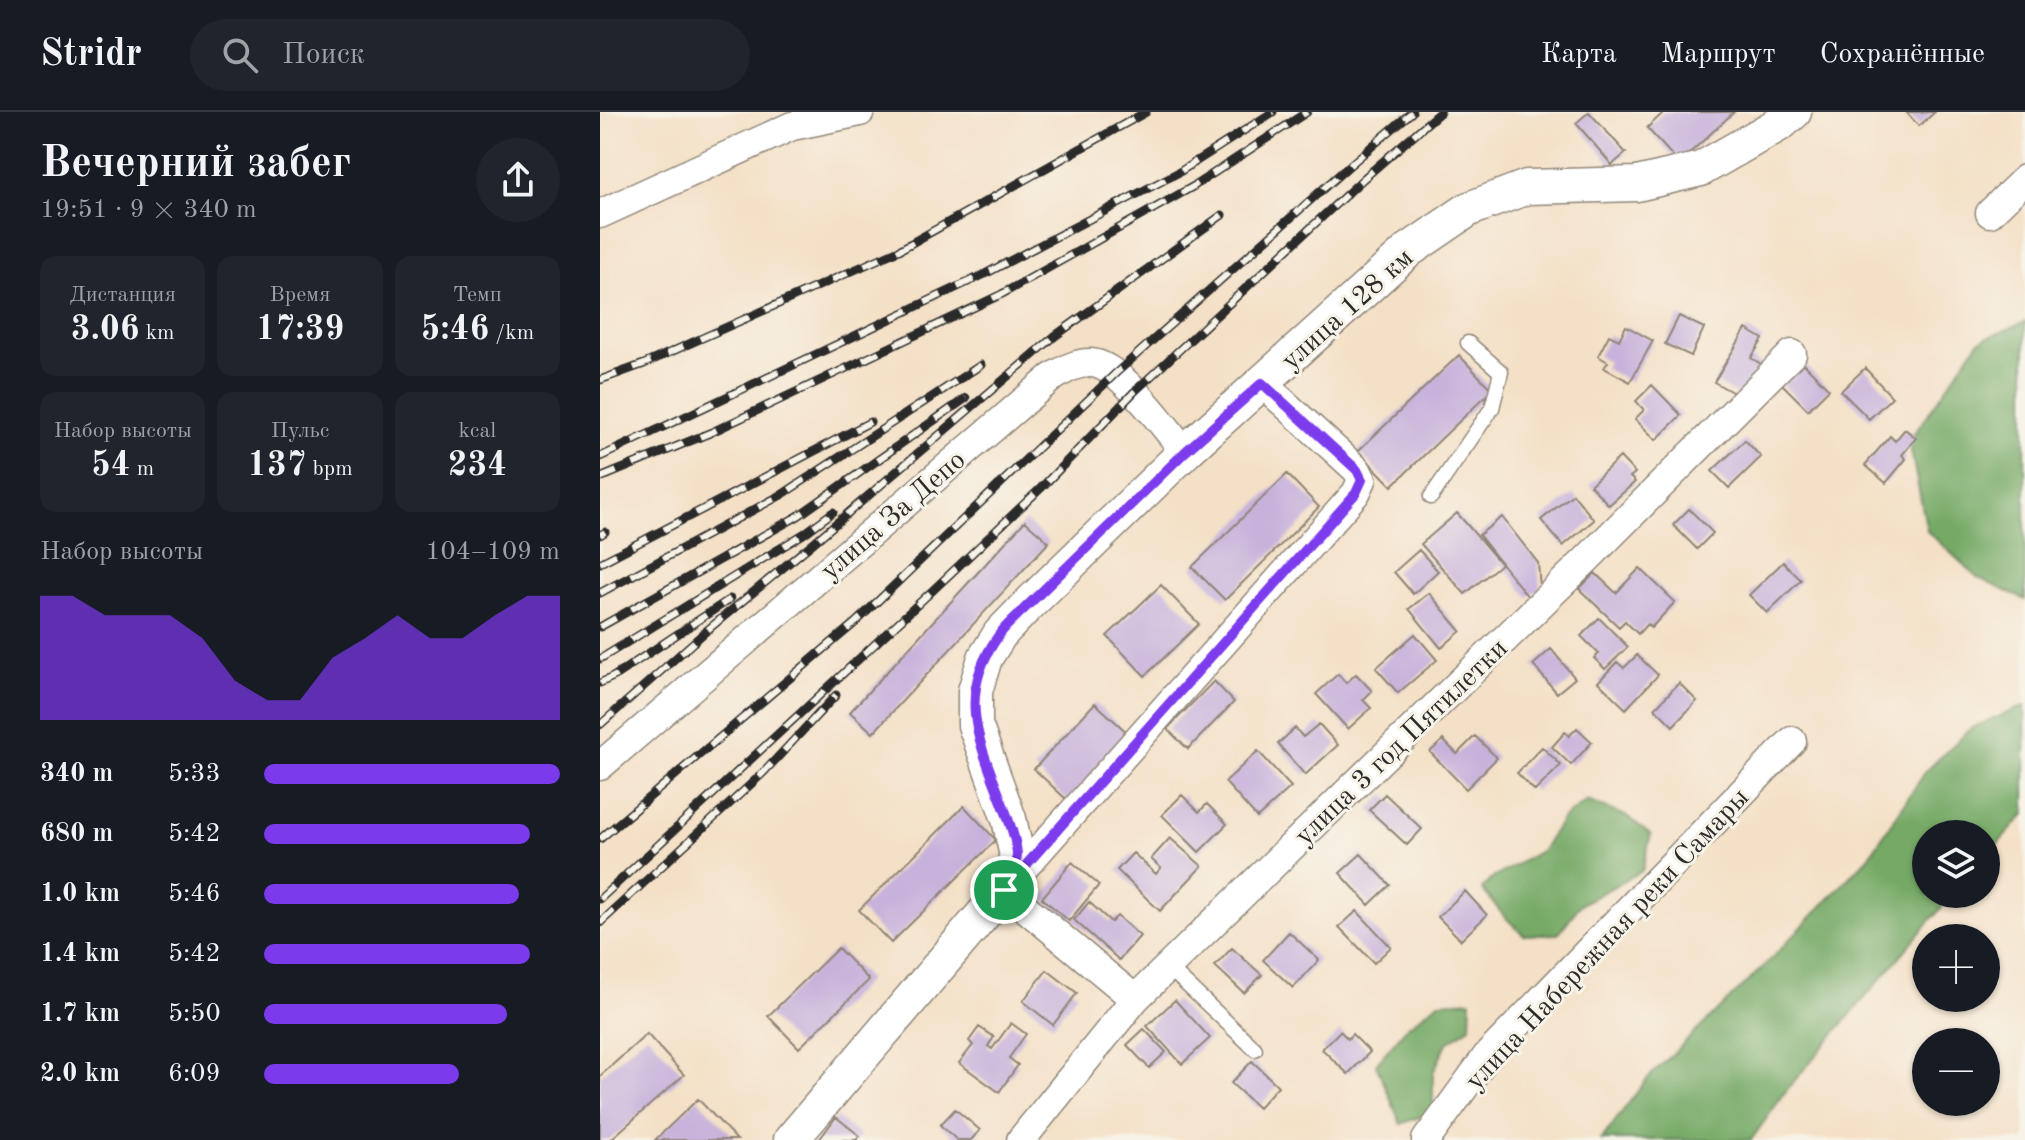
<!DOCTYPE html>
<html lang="ru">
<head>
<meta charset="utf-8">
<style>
  :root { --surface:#171b24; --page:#20242c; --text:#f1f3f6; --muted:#9ea1a6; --line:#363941; --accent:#7c3aed }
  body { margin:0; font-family:"Old Standard TT",serif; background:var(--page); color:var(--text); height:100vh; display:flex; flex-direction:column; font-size:30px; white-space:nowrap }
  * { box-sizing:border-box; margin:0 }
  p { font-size:26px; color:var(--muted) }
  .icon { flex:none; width:44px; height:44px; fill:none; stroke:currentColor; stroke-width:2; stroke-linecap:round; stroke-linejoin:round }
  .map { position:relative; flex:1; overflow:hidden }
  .drawer { display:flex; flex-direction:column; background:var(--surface); width:600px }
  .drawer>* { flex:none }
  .tools { position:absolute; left:1312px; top:708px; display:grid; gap:16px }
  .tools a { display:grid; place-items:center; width:88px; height:88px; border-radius:50%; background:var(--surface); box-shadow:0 2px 6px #0004; font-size:40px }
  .pin { position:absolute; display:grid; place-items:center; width:68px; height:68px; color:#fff; margin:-34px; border:4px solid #fff; border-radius:50%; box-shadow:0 2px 8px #0007 }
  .round { display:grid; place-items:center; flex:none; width:84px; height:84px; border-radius:42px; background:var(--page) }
  .overview { display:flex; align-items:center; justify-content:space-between; height:136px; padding:0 40px }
  h1 { font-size:44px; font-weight:800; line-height:60px }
  .figures { display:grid; grid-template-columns:repeat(3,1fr); gap:12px; height:136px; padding:8px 40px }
  .figures div { display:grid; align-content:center; border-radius:16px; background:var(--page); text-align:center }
  .figures b { font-size:34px; font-weight:800 }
  .figures small { font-size:22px; font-weight:400 }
  .figures p { font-size:22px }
  .chart { height:224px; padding:16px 40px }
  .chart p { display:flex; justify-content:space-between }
  .chart svg { width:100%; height:144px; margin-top:8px; fill:var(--accent); opacity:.7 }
  ul { padding:0 40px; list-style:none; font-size:26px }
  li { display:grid; grid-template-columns:128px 96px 1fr; align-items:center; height:60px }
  li i { height:20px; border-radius:10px; background:var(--accent) }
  header { display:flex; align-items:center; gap:48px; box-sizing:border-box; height:112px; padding:0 40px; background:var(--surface); border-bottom:2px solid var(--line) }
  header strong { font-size:38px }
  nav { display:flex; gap:44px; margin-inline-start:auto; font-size:28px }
  .search { width:560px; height:72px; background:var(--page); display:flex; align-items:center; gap:20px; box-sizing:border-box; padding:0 28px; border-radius:44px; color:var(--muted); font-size:30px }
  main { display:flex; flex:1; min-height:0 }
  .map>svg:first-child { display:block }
  .forest { fill:#75a965; stroke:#506a48; stroke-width:2 }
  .building { fill:#c7b2db }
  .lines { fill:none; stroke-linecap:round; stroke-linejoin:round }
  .service-casing { stroke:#908678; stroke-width:17 }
  .minor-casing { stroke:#908678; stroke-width:31 }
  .tertiary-casing { stroke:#908678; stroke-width:37 }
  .service { stroke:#fff; stroke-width:14 }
  .minor { stroke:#fff; stroke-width:28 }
  .tertiary { stroke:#fff; stroke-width:34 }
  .rail-casing { stroke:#2b2b2b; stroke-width:9 }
  .rail { stroke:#f7f3e8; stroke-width:6; stroke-dasharray:18; stroke-linecap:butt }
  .route-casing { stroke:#fff; stroke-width:16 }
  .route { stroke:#7c3aed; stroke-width:10 }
  .labels { text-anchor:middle; stroke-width:6; stroke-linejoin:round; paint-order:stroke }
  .street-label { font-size:28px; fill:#2b2b2b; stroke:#f7f3e8 }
</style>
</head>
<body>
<header>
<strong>Stridr</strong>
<div class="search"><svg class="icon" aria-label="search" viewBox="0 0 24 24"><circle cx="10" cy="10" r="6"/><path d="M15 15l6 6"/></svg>Поиск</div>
<nav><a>Карта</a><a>Маршрут</a><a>Сохранённые</a></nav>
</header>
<main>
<section class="drawer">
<div class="overview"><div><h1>Вечерний забег</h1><p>19:51 · 9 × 340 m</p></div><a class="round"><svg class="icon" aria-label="share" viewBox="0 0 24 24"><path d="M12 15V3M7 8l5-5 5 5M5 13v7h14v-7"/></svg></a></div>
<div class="figures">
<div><p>Дистанция</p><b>3.06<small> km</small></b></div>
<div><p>Время</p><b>17:39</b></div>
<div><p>Темп</p><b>5:46<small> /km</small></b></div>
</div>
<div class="figures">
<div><p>Набор высоты</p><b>54<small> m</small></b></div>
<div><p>Пульс</p><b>137<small> bpm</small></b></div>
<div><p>kcal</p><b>234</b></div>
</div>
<div class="chart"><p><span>Набор высоты</span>104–109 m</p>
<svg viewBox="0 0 160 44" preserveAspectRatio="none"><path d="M0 44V6L10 6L20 12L30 12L40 12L50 19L60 32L70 38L80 38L90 25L100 19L110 12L120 19L130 19L140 12L150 6L160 6V44z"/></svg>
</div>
<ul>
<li><b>340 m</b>5:33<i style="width:100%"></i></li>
<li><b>680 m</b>5:42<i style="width:90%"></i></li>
<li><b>1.0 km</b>5:46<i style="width:86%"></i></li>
<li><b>1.4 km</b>5:42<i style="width:90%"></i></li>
<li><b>1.7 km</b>5:50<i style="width:82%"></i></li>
<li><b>2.0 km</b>6:09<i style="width:66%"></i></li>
</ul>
</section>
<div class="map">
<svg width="1425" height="1028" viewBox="0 0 1425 1028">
  <rect width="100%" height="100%" fill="#f7f3e8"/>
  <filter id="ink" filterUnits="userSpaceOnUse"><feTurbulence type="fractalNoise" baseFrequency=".0125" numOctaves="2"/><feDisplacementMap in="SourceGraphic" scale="16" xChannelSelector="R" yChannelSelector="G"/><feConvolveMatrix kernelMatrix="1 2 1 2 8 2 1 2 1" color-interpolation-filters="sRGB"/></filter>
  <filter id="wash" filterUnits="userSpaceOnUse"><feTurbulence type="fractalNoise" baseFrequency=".006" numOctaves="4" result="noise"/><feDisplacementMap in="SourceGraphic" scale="32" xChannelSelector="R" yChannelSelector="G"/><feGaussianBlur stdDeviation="1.8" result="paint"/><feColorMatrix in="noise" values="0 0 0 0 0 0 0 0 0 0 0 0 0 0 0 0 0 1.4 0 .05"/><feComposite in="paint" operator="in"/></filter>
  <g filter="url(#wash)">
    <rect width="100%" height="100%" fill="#f4e0c6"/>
    <path class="forest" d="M1425,210V488L1378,466L1327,419L1309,329L1379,229Z
      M1425,594V702L1386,745V722H1326V782H1353L1189,975L1151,1028H1001L1047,967L1167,851L1269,745L1326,659L1371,616Z
      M987,689L1028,705L1051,723L1042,759L981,792L958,822L924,823L904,804L882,777L893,766L942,738L963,706Z
      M871,888L870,915L847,931L833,961V1000L801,1012L776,952L807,915L839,890Z"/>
    <g id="blocks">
      <path class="building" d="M989,0L1026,41L1012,53L976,11Z
        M1064,0H1134L1079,51L1047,16Z
        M1306,0H1335L1319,14Z
        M1079,204L1104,216L1091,244L1065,232Z
        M1026,214L1053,229L1030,270L1004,256L1008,250L998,244L1009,223L1019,228Z
        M1146,217L1163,227L1151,246L1161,252L1141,285L1114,270Z
        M859,243L892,278L792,374L758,339Z
        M1198,246L1229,277L1208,298L1177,267Z
        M1265,256L1292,285L1269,307L1241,279Z
        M1052,273L1081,303L1056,328L1035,307L1044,298L1036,289Z
        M1305,317L1316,326L1302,343L1306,347L1286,371L1265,353L1290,324L1295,329Z
        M1145,328L1161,345L1129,376L1112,359Z
        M1020,345L1035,361L1030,365L1035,370L1009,393L990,373Z
        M687,362L719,395L625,488L592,455Z
        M973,382L994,408L963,434L941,408Z
        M1089,397L1113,421L1097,437L1073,413Z
        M857,401L901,452L865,482L821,432Z
        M902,405L938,451L940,477L928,485L879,423Z
        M425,409L449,430L273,621L250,600Z
        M819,438L838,459L813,482L794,460Z
        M1183,450L1201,468L1167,501L1149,483Z
        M1040,456L1075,490L1051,516L1047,512L1038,522L1025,509L1019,515L979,477L995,461L1016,481Z
        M561,473L599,512L545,564L507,524Z
        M829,481L861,519L841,536L809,497Z
        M999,506L1028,535L1005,557L994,546L999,542L981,524Z
        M815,522L837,548L798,581L776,556Z
        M951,537L975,566L957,581L933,553Z
        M1037,543L1058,563L1026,597L998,570L1017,550L1024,556Z
        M738,562L746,571L756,562L772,579L763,588L771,596L748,617L716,582Z
        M614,569L634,590L588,637L567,617Z
        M1079,571L1097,589L1073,614L1055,596Z
        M495,591L532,625L467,688L434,657Z
        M719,612L738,633L705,663L678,632L695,616L703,625Z
        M977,616L992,630L971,653L952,635L965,620L969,624Z
        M875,624L897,646L866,677L830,640L843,628L857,642Z
        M942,635L961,653L935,679L917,661Z
        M658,639L691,675L657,706L625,670Z
        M785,682L822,717L807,733L769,698Z
        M582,683L599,700L607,692L627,712L599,740L562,703Z
        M364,694L396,728L291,831L259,798Z
        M570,726L602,754L560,799L517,758L533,741L556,762L561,756L551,747Z
        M761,742L790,773L769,793L740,761Z
        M472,750L499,773L469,809L442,786Z
        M865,779L887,803L861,828L838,805Z
        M489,790L511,810L517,804L540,824L519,848L474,808Z
        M757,799L791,835L774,851L739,815Z
        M689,820L719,848L693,876L663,848Z
        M238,836L269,868L199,936L168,904Z
        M632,836L662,863L644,881L615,854Z
        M447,858L477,881L453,913L423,889Z
        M575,888L610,926L582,952L547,914Z
        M411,911L426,922L409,946L418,953L399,980L359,951L373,933L369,929L379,915L394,925L388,934L392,937Z
        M544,917L566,940L549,956L527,933Z
        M740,919L748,927L752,922L770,940L748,962L722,937Z
        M47,922L84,963L10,1028H0V964Z
        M652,949L678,974L658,996L631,971Z
        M98,987L137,1028H55Z
        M355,997L380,1018L371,1028H357L340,1013Z
        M236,1005L260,1024L256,1028H219Z"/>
    </g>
  </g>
  <g filter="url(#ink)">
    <use href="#blocks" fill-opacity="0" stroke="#908678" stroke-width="2"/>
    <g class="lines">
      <g class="service-casing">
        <path id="service" d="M831,385L892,296L901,260L868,231
          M568,855L655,937"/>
      </g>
      <g class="minor-casing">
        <path id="minor" d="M1390,101L1425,67
          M0,102L192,14L260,0
          M0,654L451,266C463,259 476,250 491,251C520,252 567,318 585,340
          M535,887L404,778L756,381L762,368L757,358L662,271
          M421,1028L535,887L987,447L1192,242
          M826,1028L887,944L1192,629"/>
      </g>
      <g class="tertiary-casing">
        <path id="tertiary" d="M191,1028L404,778L417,744L409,707L375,613V579L385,546L400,522L425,496L585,340L809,138L869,97L927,75L1037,72L1101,57L1181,11L1194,0"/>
      </g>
      <use href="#service" class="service"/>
      <use href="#minor" class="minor"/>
      <use href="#tertiary" class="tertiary"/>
      <g class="rail-casing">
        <path id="rail" d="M0,268L44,252L299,138L546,0
          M0,345L385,162L581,59L673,0
          M0,366L112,320L402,182L594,74L707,0
          M0,423L5,420
          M0,451L270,310
          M0,481L183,382L381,253
          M0,515L198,404L366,286
          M0,547L205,421L233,400
          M0,571L13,565L130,487
          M0,613L105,520L213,431L455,224L622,103
          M0,727L256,510L516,261L750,53L812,0
          M0,787L331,480L441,376L534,280L763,67L840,0
          M0,811L163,661L236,583"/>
      </g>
      <use href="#rail" class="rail"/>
    </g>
  </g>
  <g class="lines" filter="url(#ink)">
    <g class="route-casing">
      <path id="route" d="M662,271L757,358L762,368L756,381L404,778C408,768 416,754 417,744C417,728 406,700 400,685C377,625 357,581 399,523C406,513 416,505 425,496L585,340Z"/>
    </g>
    <use href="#route" class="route"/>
  </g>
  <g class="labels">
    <g class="street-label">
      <text transform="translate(746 196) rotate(-42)" y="10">улица 128 км</text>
      <text transform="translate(292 402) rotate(-41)" y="10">улица За Депо</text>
      <text transform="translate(800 629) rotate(-44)" y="10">улица 3 год Пятилетки</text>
      <text transform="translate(1006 826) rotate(-47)" y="10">улица Набережная реки Самары</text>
    </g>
  </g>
</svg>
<div class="tools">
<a><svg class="icon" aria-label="layers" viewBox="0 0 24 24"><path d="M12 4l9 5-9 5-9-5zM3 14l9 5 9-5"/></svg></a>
<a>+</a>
<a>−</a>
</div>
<div class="pin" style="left:404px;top:778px;background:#1e9e55"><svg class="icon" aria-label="arrive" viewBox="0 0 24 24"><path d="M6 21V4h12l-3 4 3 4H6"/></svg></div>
</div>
</main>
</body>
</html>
